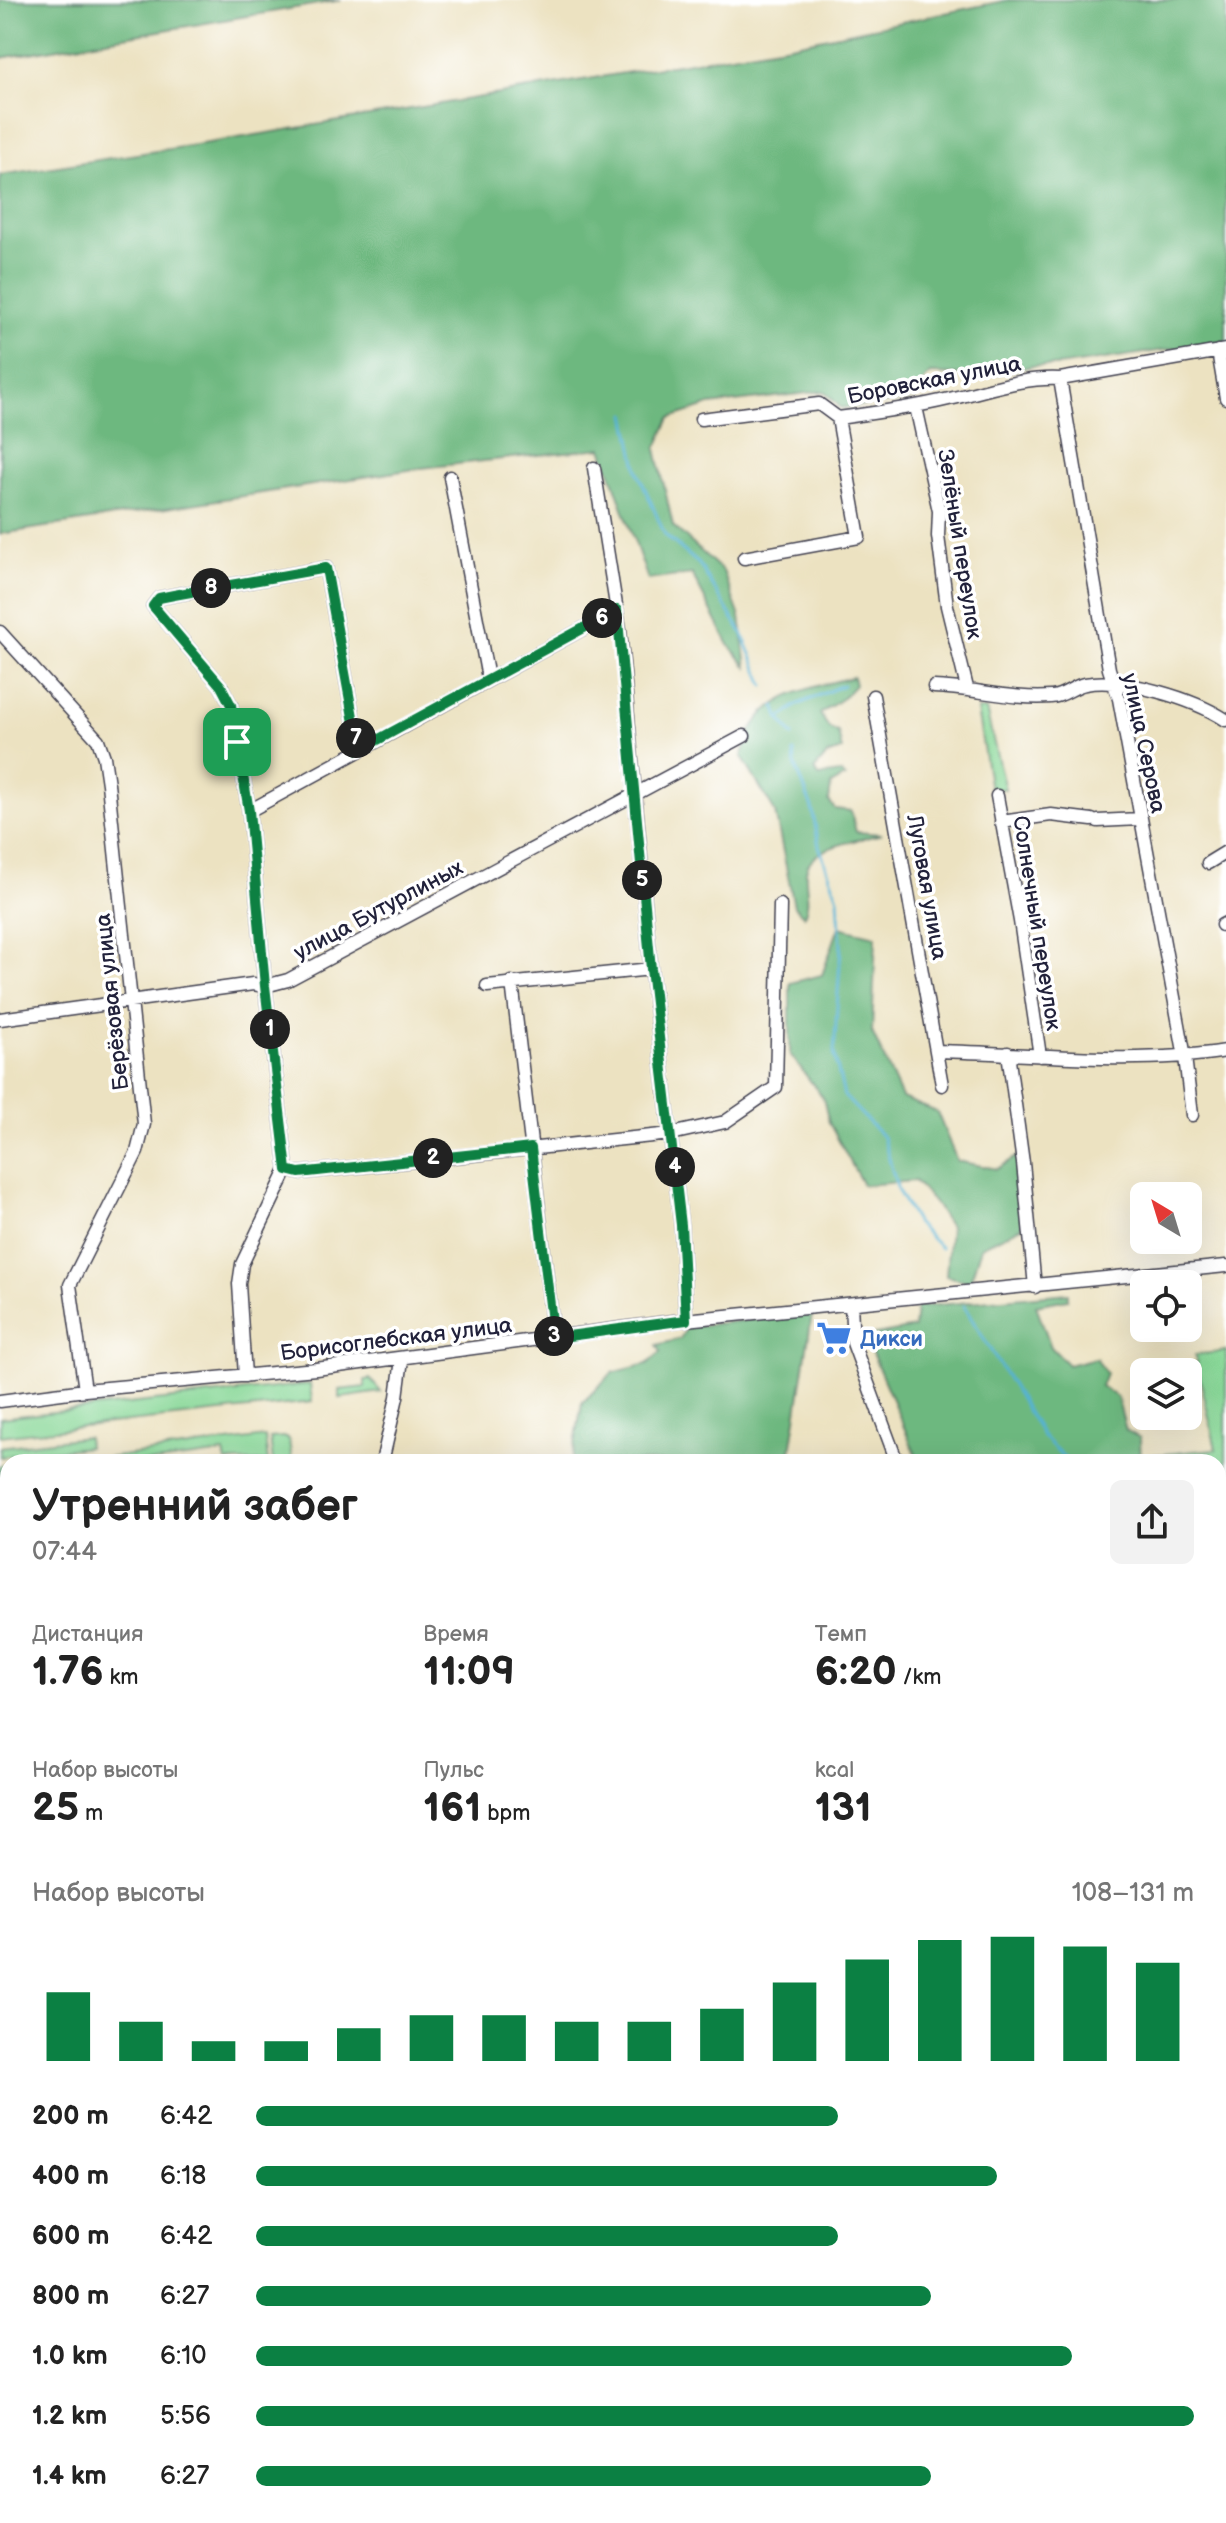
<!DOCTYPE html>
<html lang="ru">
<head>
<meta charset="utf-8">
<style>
  :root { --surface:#fff; --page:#f2f2f2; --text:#222; --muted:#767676; --accent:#0b8043 }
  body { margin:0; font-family:"Balsamiq Sans",sans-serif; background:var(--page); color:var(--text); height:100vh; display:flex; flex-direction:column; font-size:30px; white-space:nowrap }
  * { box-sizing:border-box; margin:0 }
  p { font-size:26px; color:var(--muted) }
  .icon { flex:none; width:44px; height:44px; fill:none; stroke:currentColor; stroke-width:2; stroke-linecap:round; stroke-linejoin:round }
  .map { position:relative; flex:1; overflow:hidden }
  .panel { position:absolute; left:0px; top:1454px; width:1226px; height:1070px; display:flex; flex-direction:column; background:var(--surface); border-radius:24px 24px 0 0; box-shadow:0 8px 32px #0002 }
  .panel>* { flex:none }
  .needle { width:52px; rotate:322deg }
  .fabs { position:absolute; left:1130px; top:1182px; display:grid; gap:16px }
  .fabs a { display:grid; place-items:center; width:72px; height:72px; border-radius:12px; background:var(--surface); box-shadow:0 8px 32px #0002; font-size:40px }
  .pin { position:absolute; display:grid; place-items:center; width:68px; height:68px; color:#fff; margin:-34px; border-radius:16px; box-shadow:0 4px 12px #0006 }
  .km { position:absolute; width:40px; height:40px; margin:-20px; border-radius:50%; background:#222; color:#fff; font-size:22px; line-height:40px; text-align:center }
  .round { display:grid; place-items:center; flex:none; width:84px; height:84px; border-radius:12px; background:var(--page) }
  .headline { display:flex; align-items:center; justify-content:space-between; height:136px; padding:0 32px }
  h1 { font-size:44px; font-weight:600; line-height:60px }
  .metrics { display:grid; grid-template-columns:repeat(3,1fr); gap:12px; height:136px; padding:8px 32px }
  .metrics div { display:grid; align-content:center }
  .metrics b { font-size:40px; font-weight:600 }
  .metrics small { font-size:22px; font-weight:400 }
  .metrics p { font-size:22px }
  .chart { height:224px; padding:16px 32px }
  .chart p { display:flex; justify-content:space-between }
  .chart svg { width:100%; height:144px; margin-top:8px; stroke:var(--accent); stroke-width:6 }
  ul { padding:0 32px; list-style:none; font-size:26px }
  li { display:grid; grid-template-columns:128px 96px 1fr; align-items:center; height:60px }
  li i { height:20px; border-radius:10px; background:var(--accent) }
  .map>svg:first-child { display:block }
  .green { fill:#87d796; stroke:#547c68; stroke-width:2 }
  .forest { fill:#6db87f; stroke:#486d5d; stroke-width:2 }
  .water { fill:#54b2d3; stroke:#3b6a87; stroke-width:2 }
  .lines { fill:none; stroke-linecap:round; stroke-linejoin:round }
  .stream { stroke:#54b2d3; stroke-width:3 }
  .minor-casing { stroke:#403f4f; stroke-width:15 }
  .major-casing { stroke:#403f4f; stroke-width:19 }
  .minor { stroke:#fff; stroke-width:12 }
  .major { stroke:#fff; stroke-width:16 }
  .route-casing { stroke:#fff; stroke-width:16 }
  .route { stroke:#0b8043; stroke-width:10 }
  .labels { text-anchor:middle; stroke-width:7; stroke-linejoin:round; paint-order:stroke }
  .street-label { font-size:22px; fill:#22223b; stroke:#fff }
  .shop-label { font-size:22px; font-weight:bold; fill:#366cbe; stroke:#fff; text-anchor:start }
</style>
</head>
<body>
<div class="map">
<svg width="1226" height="2523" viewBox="0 0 1226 2523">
  <rect width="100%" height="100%" fill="#fff"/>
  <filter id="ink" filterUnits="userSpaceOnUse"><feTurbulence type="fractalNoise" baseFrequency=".0125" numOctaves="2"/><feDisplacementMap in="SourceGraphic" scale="16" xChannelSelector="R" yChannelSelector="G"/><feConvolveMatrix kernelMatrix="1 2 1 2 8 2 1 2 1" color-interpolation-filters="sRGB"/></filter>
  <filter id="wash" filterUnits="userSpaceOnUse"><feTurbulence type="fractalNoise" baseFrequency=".006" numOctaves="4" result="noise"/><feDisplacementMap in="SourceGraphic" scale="32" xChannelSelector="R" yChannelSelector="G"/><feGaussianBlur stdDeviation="1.8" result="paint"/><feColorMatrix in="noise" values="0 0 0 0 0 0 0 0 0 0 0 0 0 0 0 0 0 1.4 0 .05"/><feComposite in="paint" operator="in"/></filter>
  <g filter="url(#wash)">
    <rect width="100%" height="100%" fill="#ece2c1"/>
    <path class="green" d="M977,710H986L1005,789H990Z
      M1226,1351V1608L1218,1600V1462H1145L1144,1456L1216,1449L1195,1355Z
      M370,1379L381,1392L340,1398V1390L365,1387V1380Z
      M310,1384L312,1402L0,1436V1418Z
      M87,1437L88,1447L0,1457V1447Z
      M265,1437L268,1462H226L224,1453L156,1462H76Z
      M283,1437L289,1440L292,1462H273L270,1438Z
      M8,1465V1511L0,1512V1466Z
      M8,1649V2091L0,2090V1650Z"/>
    <path class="forest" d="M0,0H342L0,58Z
      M1008,0H1226V341L1058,366H1033L986,376L930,374L908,401L841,408L824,391L710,405L670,418L656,449L673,526L723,571L740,617L747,667L729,645L692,574L648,580L602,448L421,468L0,534V175L208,143L790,45Z
      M853,677L855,685L844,697L820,714L829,728L838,732L842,750L827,755L814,770L819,776L840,773L845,777L831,785L829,801L835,809L851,811L856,832L882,834C861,840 808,846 806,872C805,889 811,901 804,916L794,906L775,812L742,757C754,697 801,690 853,677Z
      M839,927L876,936L872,1032L902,1098L937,1112L957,1161L997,1169L1018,1156L1022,1227L981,1247L970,1282L946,1276L950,1227L934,1203L915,1181L863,1185L829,1123L823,1098L790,1054V983L822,975Z
      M1068,1293V1299L1036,1305L1051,1347L1068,1365L1096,1358L1106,1373L1101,1386L1117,1397L1126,1430L1140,1438L1141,1462H919L865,1337L914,1328L916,1307Z
      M792,1315H812L791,1451L801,1462H572L582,1403L612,1373L647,1364L661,1352L657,1345L680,1339L687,1327Z
      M1226,1507V1608L1218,1600V1509Z
      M1218,1696L1226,1721V1836L1218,1844Z
      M321,2516H444L435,2523H311Z"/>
    <path class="water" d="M1218,1600L1226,1608V1721L1218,1696Z
      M1226,1836V1931L1218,1921V1844Z"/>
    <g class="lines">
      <path class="stream" d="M626,414L638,472L665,535L699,564L743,635L764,685
        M775,706L780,719L793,736
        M780,719L797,705L843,685
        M794,752L795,764L812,808L819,846L838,898L841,947L834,1053L844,1096L883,1137L898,1191L917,1224L941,1248
        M964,1306L1043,1437L1069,1462"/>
    </g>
  </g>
  <g filter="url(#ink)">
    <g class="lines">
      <g class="minor-casing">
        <path id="minor" d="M1218,351L1226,398
          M1060,379L1109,669L1119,699L1185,1057L1192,1115
          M916,407L939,511L938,536L947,606L967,688
          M701,419L819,404L838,418C875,413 912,408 949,399C987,391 1020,377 1060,379L1226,350
          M594,468L620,630L651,969L681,1225L686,1320
          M450,477L488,678
          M744,558L859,537L838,418
          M0,632L98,740L104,757L108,784L144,1124L137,1152L70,1285L85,1390
          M934,687C972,688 1014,700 1051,697C1063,697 1073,686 1085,684C1123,677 1194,699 1226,720
          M873,696L942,1085
          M997,796L1020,921L1040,1056
          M249,811L617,610
          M1098,821L1140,819
          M1001,822L1051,815L1092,820
          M1208,863L1226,852
          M1222,925L1226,923
          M512,982L554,1338
          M487,986L651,969
          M0,1019L253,984L265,986L288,980L744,736
          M937,1051C1032,1053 1131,1066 1226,1051
          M1008,1053L1023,1163L1035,1287
          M287,1170L299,1173L671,1134L725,1122L776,1087L780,905
          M851,1304L853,1343L897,1462
          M245,1376L239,1284L242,1264L287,1170L265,986L249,811L231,705L221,686L153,606L159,598L174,595L326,568L359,750
          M0,1401L85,1390L316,1369L675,1321L1226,1266
          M382,1462L397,1397L402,1359
          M0,2147L8,2149
          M0,2172L8,2174
          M0,2197L8,2199
          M1218,2201L1226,2194
          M1218,2511L1226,2474
          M125,2523L128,2516"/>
      </g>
      <g class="major-casing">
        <path id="major" d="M1218,2425L1226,2427
          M1218,2450L1226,2452
          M834,2523L842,2516"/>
      </g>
      <use href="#minor" class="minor"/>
      <use href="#major" class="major"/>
    </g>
  </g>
  <g class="lines" filter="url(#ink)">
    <g class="route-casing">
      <path id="route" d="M326,568L359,750L617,610L651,969L681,1225L686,1320L554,1338L531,1148L299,1173L287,1170L265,986L249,811L231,705L221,686L153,606L159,598L174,595Z"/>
    </g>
    <use href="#route" class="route"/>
  </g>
  <defs>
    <g id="supermarket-bare" transform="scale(2.76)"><path d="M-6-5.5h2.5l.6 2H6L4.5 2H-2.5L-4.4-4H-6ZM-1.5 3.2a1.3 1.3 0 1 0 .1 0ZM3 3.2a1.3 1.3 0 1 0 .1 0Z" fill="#3f7fe0" stroke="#fff" stroke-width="2.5" paint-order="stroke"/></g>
  </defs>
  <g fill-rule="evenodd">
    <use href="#supermarket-bare" x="834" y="1338"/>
  </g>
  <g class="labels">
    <g class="street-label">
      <text transform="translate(934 379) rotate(-11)" y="8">Боровская улица</text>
      <text transform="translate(961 544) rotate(81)" y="8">Зелёный переулок</text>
      <text transform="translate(1145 743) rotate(78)" y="8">улица Серова</text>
      <text transform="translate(928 887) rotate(80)" y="8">Луговая улица</text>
      <text transform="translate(378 909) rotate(-28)" y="8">улица Бутурлиных</text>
      <text transform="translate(1038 923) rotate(81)" y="8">Солнечный переулок</text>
      <text transform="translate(111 1002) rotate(-96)" y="8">Берёзовая улица</text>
      <text transform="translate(396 1338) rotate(-7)" y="8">Борисоглебская улица</text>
    </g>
    <g class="shop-label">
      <text x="860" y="1346">Дикси</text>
    </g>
  </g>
</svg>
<div class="fabs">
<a><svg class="needle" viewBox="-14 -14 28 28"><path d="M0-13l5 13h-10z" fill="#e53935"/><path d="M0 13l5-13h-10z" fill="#767676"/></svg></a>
<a><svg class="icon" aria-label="locate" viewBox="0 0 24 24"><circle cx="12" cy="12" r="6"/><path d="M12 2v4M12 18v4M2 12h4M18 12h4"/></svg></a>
<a><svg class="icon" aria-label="layers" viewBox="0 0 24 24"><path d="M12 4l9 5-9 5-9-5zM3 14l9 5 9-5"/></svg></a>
</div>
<div class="pin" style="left:237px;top:742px;background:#1e9e55"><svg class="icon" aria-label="arrive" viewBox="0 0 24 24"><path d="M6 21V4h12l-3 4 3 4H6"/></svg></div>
<b class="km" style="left:270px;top:1029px">1</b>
<b class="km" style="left:433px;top:1158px">2</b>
<b class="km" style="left:554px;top:1336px">3</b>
<b class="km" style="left:675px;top:1167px">4</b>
<b class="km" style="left:642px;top:880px">5</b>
<b class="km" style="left:602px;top:618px">6</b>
<b class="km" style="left:356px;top:738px">7</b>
<b class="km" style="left:211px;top:588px">8</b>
<section class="panel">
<div class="headline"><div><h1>Утренний забег</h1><p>07:44</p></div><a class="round"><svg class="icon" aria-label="share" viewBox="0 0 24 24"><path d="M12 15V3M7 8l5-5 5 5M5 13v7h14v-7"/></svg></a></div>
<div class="metrics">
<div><p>Дистанция</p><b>1.76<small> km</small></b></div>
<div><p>Время</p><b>11:09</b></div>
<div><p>Темп</p><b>6:20<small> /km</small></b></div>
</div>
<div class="metrics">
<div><p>Набор высоты</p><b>25<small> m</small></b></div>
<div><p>Пульс</p><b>161<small> bpm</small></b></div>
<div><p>kcal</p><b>131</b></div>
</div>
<div class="chart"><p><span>Набор высоты</span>108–131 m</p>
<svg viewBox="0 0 160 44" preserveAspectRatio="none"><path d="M5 44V23M15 44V32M25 44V38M35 44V38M45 44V34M55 44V30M65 44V30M75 44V32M85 44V32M95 44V28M105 44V20M115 44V13M125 44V7M135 44V6M145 44V9M155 44V14"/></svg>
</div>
<ul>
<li><b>200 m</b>6:42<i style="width:62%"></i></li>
<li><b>400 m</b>6:18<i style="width:79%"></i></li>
<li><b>600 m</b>6:42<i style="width:62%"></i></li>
<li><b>800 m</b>6:27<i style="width:72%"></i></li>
<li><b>1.0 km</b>6:10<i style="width:87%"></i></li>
<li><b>1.2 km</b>5:56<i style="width:100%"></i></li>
<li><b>1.4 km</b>6:27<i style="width:72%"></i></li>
</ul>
</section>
</div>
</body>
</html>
